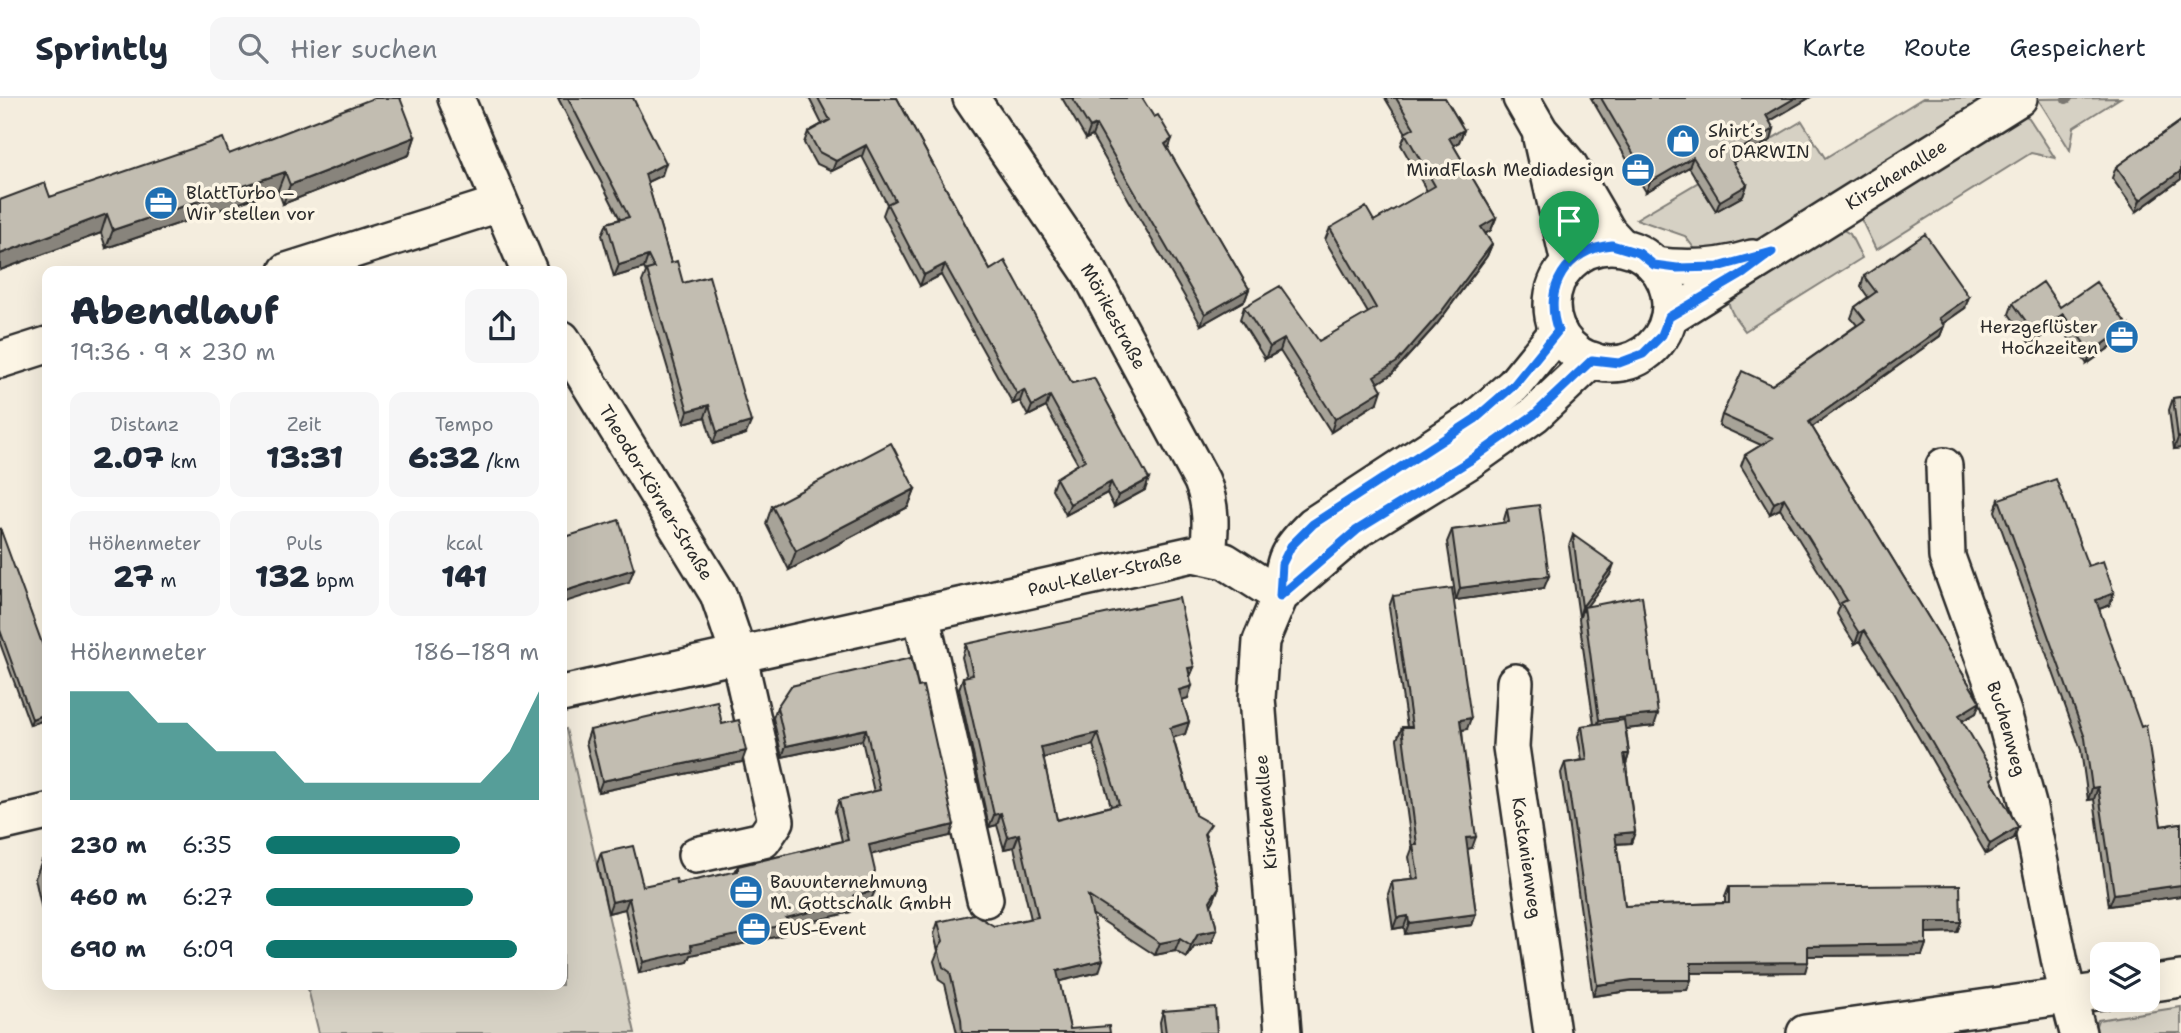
<!DOCTYPE html>
<html lang="de">
<head>
<meta charset="utf-8">
<style>
  :root { --surface:#fff; --page:#f6f6f7; --text:#1f2937; --muted:#747a83; --line:#e0e1e3; --accent:#0f766e }
  body { margin:0; font-family:"Shantell Sans",sans-serif; background:var(--page); color:var(--text); height:100vh; display:flex; flex-direction:column; font-size:26px; white-space:nowrap }
  * { box-sizing:border-box; margin:0 }
  p { font-size:23px; color:var(--muted) }
  .icon { flex:none; width:38px; height:38px; fill:none; stroke:currentColor; stroke-width:2; stroke-linecap:round; stroke-linejoin:round }
  .map { position:relative; flex:1; overflow:hidden }
  .side { position:absolute; left:42px; top:168px; width:525px; height:724px; display:flex; flex-direction:column; background:var(--surface); border-radius:14px; box-shadow:0 7px 28px #0002 }
  .side>* { flex:none }
  .buttons { position:absolute; left:2090px; top:844px; display:grid; gap:14px }
  .buttons a { display:grid; place-items:center; width:70px; height:70px; border-radius:14px; background:var(--surface); box-shadow:0 7px 28px #0002; font-size:35px }
  .pin { position:absolute; display:grid; place-items:center; width:60px; height:60px; color:#fff; margin:-72px -30px; border-radius:50% 50% 50% 0; rotate:-45deg; box-shadow:0 0 7px #0007 }
  .pin .icon { rotate:45deg }
  .round { display:grid; place-items:center; flex:none; width:74px; height:74px; border-radius:14px; background:var(--page) }
  .overview { display:flex; align-items:center; justify-content:space-between; height:119px; padding:0 28px }
  h1 { font-size:38px; font-weight:800; line-height:52px }
  .figures { display:grid; grid-template-columns:repeat(3,1fr); gap:10px; height:119px; padding:7px 28px }
  .figures div { display:grid; align-content:center; border-radius:14px; background:var(--page); text-align:center }
  .figures b { font-size:30px; font-weight:800 }
  .figures small { font-size:19px; font-weight:400 }
  .figures p { font-size:19px }
  .chart { height:196px; padding:14px 28px }
  .chart p { display:flex; justify-content:space-between }
  .chart svg { width:100%; height:126px; margin-top:7px; fill:var(--accent); opacity:.7 }
  ul { padding:0 28px; list-style:none; font-size:23px }
  li { display:grid; grid-template-columns:112px 84px 1fr; align-items:center; height:52px }
  li i { height:18px; border-radius:9px; background:var(--accent) }
  header { display:flex; align-items:center; gap:42px; box-sizing:border-box; height:98px; padding:0 35px; background:var(--surface); border-bottom:2px solid var(--line) }
  header strong { font-size:33px }
  nav { display:flex; gap:38px; margin-inline-start:auto; font-size:24px }
  .search { width:490px; height:63px; background:var(--page); display:flex; align-items:center; gap:18px; box-sizing:border-box; padding:0 24px; border-radius:14px; color:var(--muted); font-size:26px }
  .map>svg:first-child { display:block }
  .green { fill:#d6d1c4; stroke:#807e78; stroke-width:2 }
  .lines { fill:none; stroke-linecap:round; stroke-linejoin:round }
  .stream { stroke:#7a7771; stroke-width:10 }
  .minor-casing { stroke:#2b2b2b; stroke-width:40 }
  .minor { stroke:#fcf5e5; stroke-width:35 }
  .wall { fill:#a7a398; stroke:#2b2b2b; stroke-width:2; fill-rule:evenodd }
  .shaded-wall { fill:#88847c; stroke:#2b2b2b; stroke-width:2 }
  .building { fill:#c2bdb1; stroke:#2b2b2b; stroke-width:2; fill-rule:evenodd }
  .route-casing { stroke:#fff; stroke-width:14 }
  .route { stroke:#1a73e8; stroke-width:9 }
  .labels { text-anchor:middle; stroke-width:7; stroke-linejoin:round; paint-order:stroke }
  .poi-label { font-size:18px; fill:#2b2b2b; stroke:#fcf5e5; text-anchor:start }
  .street-label { font-size:18px; fill:#2b2b2b; stroke:#fcf5e5 }
</style>
</head>
<body>
<header>
<strong>Sprintly</strong>
<div class="search"><svg class="icon" aria-label="search" viewBox="0 0 24 24"><circle cx="10" cy="10" r="6"/><path d="M15 15l6 6"/></svg>Hier suchen</div>
<nav><a>Karte</a><a>Route</a><a>Gespeichert</a></nav>
</header>
<div class="map">
<svg width="2181" height="935" viewBox="0 0 2181 935">
  <rect width="100%" height="100%" fill="#f4edde"/>
  <filter id="ink" filterUnits="userSpaceOnUse"><feTurbulence type="fractalNoise" baseFrequency=".0143" numOctaves="2"/><feDisplacementMap in="SourceGraphic" scale="14" xChannelSelector="R" yChannelSelector="G"/><feConvolveMatrix kernelMatrix="1 2 1 2 8 2 1 2 1" color-interpolation-filters="sRGB"/></filter>
  <g filter="url(#ink)">
    <path class="green" d="M1923,0H1978L1975,11L1752,152L1702,161L1685,138L1636,121L1802,23L1825,60Z
      M2120,0L2074,29L2070,52L2038,1Z
      M2022,16L2029,20L2055,60L2031,55L1876,152L1862,123L1861,111Z
      M1835,127L1850,136L1862,160L1745,233C1738,223 1726,211 1729,198Z
      M566,631L635,935H319L307,887H562V632Z
      M2181,909V935H2093L2098,922Z"/>
    <g class="lines">
      <path class="stream" d="M2066,1L2068,0"/>
      <g class="minor-casing">
        <g id="minor">
          <path d="M456,0L529,173"/>
          <path id="s1" d="M971,0L1090,175L1202,383C1212,408 1211,430 1208,457"/>
          <path d="M1521,0L1540,33L1569,67L1608,134L1621,148"/>
          <path d="M1541,40L1569,165"/>
          <circle cx="1611" cy="207" r="59"/>
          <path d="M1654,167C1688,172 1720,170 1752,160"/>
          <path d="M287,173L499,106"/>
          <path id="s2" d="M1669,219L2019,0"/>
          <path id="s3" d="M562,241L718,496L738,555L776,723L763,742L696,757"/>
          <path d="M0,262L47,247"/>
          <path id="s4" d="M1944,368L1947,459L2003,614L2029,710L2060,865L2078,935"/>
          <path d="M1280,498C1283,461 1287,452 1313,427L1475,321L1514,287L1558,233"/>
          <path d="M921,516L985,801"/>
          <path id="s5" d="M1515,584L1511,649L1552,935"/>
          <path id="s6" d="M562,596L1193,456L1225,463L1280,498"/>
          <path d="M0,725L47,714"/>
          <path d="M2147,886L2181,881"/>
          <path d="M1283,935L1257,600L1261,543L1280,498L1357,432L1469,363L1534,317L1592,262"/>
          <path d="M1805,935L2102,893"/>
        </g>
      </g>
      <use href="#minor" class="minor"/>
    </g>
    <path class="wall" d="M558,0H633L662,77L647,84L671,165L683,185L746,336L713,346L705,319L684,325L642,184L646,174L644,170L614,179L602,137L607,125L620,121Z
      M809,0H897L990,172L1072,285L1145,392L1114,409L1107,395L1066,417L1052,391L1056,380L1078,366L1046,309L1028,318L1020,303L1013,306L941,177L920,188L883,117L887,106L862,58L832,73L815,65L804,45L808,34L822,26Z
      M1062,0H1142L1168,52L1249,191L1245,202L1201,227L1092,38L1086,41Z
      M1385,0H1445L1464,32L1459,44L1453,47L1496,120L1491,132L1485,136L1492,146L1487,158L1437,226L1392,276L1378,285V304L1331,334L1280,253L1265,261L1240,221L1244,209L1319,243L1368,215L1325,142L1330,130L1374,123L1427,93L1401,47L1406,35Z
      M1591,0H1809L1770,23L1771,42L1732,64L1747,87L1743,98L1716,113L1689,69L1646,94Z
      M2181,23V81L2136,114L2112,80L2116,69Z
      M415,39L409,57L283,106L278,92L106,150L101,135L0,172V102L50,99L229,56Z
      M1864,178L1965,210L1942,226L1944,228L1940,238L1812,329L1980,604L1976,615L1962,623L1993,685L2018,729L2014,740L1986,756L1892,593L1860,543L1855,546L1846,532L1837,516L1840,508L1780,411L1770,416L1741,368L1745,357L1761,347L1719,328L1722,317L1772,287L1857,227L1851,220L1855,209L1868,199L1861,189Z
      M2013,205L2060,209L2128,228L2124,239L2087,266L2059,226L2031,247L2009,216Z
      M2181,299V350L2174,351L2169,312L2173,300Z
      M915,391L908,409L789,472L766,426L772,408Z
      M1999,401L2088,468L2110,507L2099,511L2161,728L2181,725V798L2109,808L2094,701L2088,702L2081,652L1995,413Z
      M1507,411L1544,490L1456,502L1447,444L1452,432L1503,425Z
      M0,430L47,621L30,627L0,545Z
      M1573,437L1610,477L1586,509L1654,628L1626,631L1629,656L1626,666L1635,734L1631,745L1616,746L1625,808L1725,805V799L1729,789L1961,824L1957,834L1926,835V846L1922,857L1808,858L1805,874L1691,875L1687,892L1629,893L1593,898L1561,675L1565,665L1582,662L1578,638L1582,628L1594,626L1579,521L1581,516L1579,519L1569,448Z
      M1393,498L1467,631L1462,632L1472,750L1467,751L1476,816L1472,827L1405,836L1404,829L1393,831L1388,796L1392,784L1413,782L1409,759L1412,751L1397,641L1402,629H1407L1389,509Z
      M966,546L1194,569L1190,578L1188,600L1182,602L1189,624L1185,636L1173,639L1195,717L1206,738L1205,740L1219,789L1211,807L1217,832L1212,844L1194,849L1187,860L1175,853L1155,857L1092,816L1099,874L1059,883L1070,931L1110,935H957L945,886L939,882L934,863L938,853L934,836L938,824L994,828L1031,821L1014,749L1004,751L997,727L989,729L959,591L963,579H967L962,559ZM1093,647L1111,708L1057,722L1043,660Z
      M911,560L950,738L871,756L872,782L870,804L853,808L851,814L786,830L784,837L691,857L688,864L639,875L625,811L608,815L597,766L601,755L643,788L677,786L735,774L738,768L842,743L835,713L839,702L874,694L862,642L782,659L773,620L777,609Z
      M590,632L742,664L598,694L586,644Z
      M47,761V835L35,780L42,762Z
      M1163,913L1217,935H1161L1160,924Z"/>
    <path class="shaded-wall" d="M1795,0H1809L1763,27L1766,17Z
      M1096,27L1092,38L1086,41L1090,30Z
      M1774,31L1771,42L1725,69L1729,58Z
      M1464,32L1459,44L1445,52L1449,40Z
      M415,39L409,57L283,106L290,87Z
      M1172,41L1168,52L1165,46Z
      M866,47L862,58L832,73L836,63Z
      M1693,59L1689,69L1646,94L1650,84Z
      M666,65L662,77L641,87L645,76Z
      M2181,73V81L2136,114L2140,102Z
      M285,74L278,92L106,150L113,132Z
      M1747,87L1743,98L1716,113L1720,103Z
      M107,116L101,135L0,172V156Z
      M1496,120L1491,132L1477,141L1481,129Z
      M1492,146L1487,158L1437,226L1392,276L1370,290L1374,278Z
      M648,158L644,170L614,179L619,167Z
      M945,166L941,177L920,188L924,177Z
      M1249,191L1245,202L1201,227L1205,216Z
      M1969,199L1965,210L1935,231L1939,220Z
      M2063,216L2059,226L2031,247L2035,236Z
      M1944,228L1940,238L1805,334L1809,324Z
      M2128,228L2124,239L2087,266L2091,255Z
      M1284,241L1280,253L1265,261L1270,249Z
      M1024,292L1020,303L1013,306L1017,296Z
      M1382,292L1378,304L1331,334L1335,321Z
      M1050,298L1046,309L1028,318L1032,308Z
      M709,307L705,319L684,325L688,313Z
      M751,324L746,336L713,346L717,334Z
      M2181,339V350L2174,351L2178,340Z
      M1149,381L1145,392L1114,409L1118,398Z
      M1111,384L1107,395L1066,417L1070,406Z
      M915,391L908,409L789,472L796,453Z
      M1784,400L1780,411L1770,416L1774,405Z
      M1614,466L1610,477L1584,512V509L1579,519L1582,509Z
      M634,471L629,484L562,505V494Z
      M1549,478L1544,490L1456,502L1460,490Z
      M2114,495L2110,507L2091,514L2096,502Z
      M1864,532L1860,543L1855,546L1859,535Z
      M1194,569L1189,581L1188,570Z
      M1192,588L1188,600L1175,604L1179,592Z
      M1980,604L1976,615L1955,627L1959,617Z
      M47,615V621L30,627L32,621Z
      M1658,616L1654,628L1595,634L1599,622Z
      M1471,620L1467,631L1456,633L1460,622Z
      M1189,624L1185,636L1166,642L1170,630Z
      M866,631L862,642L782,659L786,648Z
      M1098,635L1093,647L1036,662L1041,649Z
      M746,653L742,664L598,694L602,683Z
      M1624,656H1629L1626,666Z
      M2098,689L2094,701L2088,702L2092,690Z
      M1001,715L997,727L989,729L994,717Z
      M954,727L950,738L865,758L869,747Z
      M2018,729L2014,740L1986,756L1990,746Z
      M1635,734L1631,745L1611,746L1615,736Z
      M1019,736L1014,749L1004,751L1008,739Z
      M1476,739L1472,750L1462,752L1466,740Z
      M2181,787V798L2109,808L2114,796Z
      M1219,789L1214,802L1206,816L1210,803Z
      M875,793L870,804L853,808L851,814L786,830L784,837L691,857L688,864L639,875L643,864L691,847L854,797Z
      M629,800L625,811L608,815L612,804Z
      M1476,816L1472,827L1405,836L1409,825Z
      M1408,818L1404,829L1393,831L1397,820Z
      M1926,824H1961L1957,834L1923,835Z
      M1217,832L1212,844L1194,849L1187,860L1191,848L1198,836Z
      M1180,841L1175,853L1155,857L1160,845Z
      M1926,846L1922,857L1804,858L1808,848Z
      M1103,862L1099,874L1052,885L1057,873Z
      M1808,864L1805,874L1687,875L1691,865Z
      M1632,882H1691L1687,892L1629,893L1593,898L1597,887Z"/>
    <path class="building" d="M374,0H400L415,39L290,87L285,74L113,132L107,116L0,156V102L45,85L50,99L223,40L229,56Z
      M568,0H633L666,65L645,76L671,165L677,163L683,185L709,178L751,324L717,334L709,307L688,313L647,172L654,170L648,158L619,167L607,125L629,119Z
      M818,0H897L990,172L1005,163L1072,285L1094,280L1149,381L1118,398L1111,384L1070,406L1056,380L1085,362L1050,298L1032,308L1024,292L1017,296L945,166L924,177L887,106L895,102L866,47L836,63L819,54L808,34L830,22Z
      M1072,0H1142L1154,19L1158,17L1172,41L1165,46L1249,191L1205,216L1096,27L1090,30Z
      M1396,0H1445L1464,32L1449,40L1496,120L1481,129L1492,146L1441,214L1397,264L1374,278L1382,292L1335,321L1284,241L1270,249L1244,209L1280,188L1319,243L1376,210L1330,130L1366,109L1374,123L1435,88L1405,35L1414,30Z
      M1601,0H1795L1766,17L1774,31L1729,58L1747,87L1720,103L1693,59L1650,84Z
      M2181,23V73L2140,102L2116,69Z
      M1925,136L1969,199L1939,220L1944,228L1809,324L1980,604L1959,617L1995,678L1991,681L2018,729L1990,746L1896,582L1864,532L1859,535L1850,521L1841,505L1847,502L1784,400L1774,405L1745,357L1773,340L1722,317L1742,273L1772,287L1865,222L1855,209L1876,194L1864,178Z
      M2043,184L2060,209L2096,184L2128,228L2091,255L2063,216L2035,236L2013,205Z
      M2181,299V339L2178,340L2173,300Z
      M891,345L915,391L796,453L772,408Z
      M2056,381L2088,468L2103,463L2114,495L2096,502L2141,629L2146,627L2161,728L2181,725V787L2114,796L2098,689L2092,690L2085,640L1999,401Z
      M1539,407L1549,478L1460,490L1452,432L1509,424L1507,411Z
      M619,422L634,471L562,494V440Z
      M0,430L47,559V615L32,621L0,532Z
      M1573,437L1614,466L1582,509Z
      M1452,490L1471,620L1460,622L1476,739L1466,740L1476,816L1409,825L1408,818L1397,820L1392,784L1419,781L1413,747H1417L1402,629H1412L1393,498Z
      M1642,498L1658,616L1599,622L1584,509Z
      M1179,500L1194,569L1188,570L1192,588L1179,592L1189,624L1170,630L1195,717L1211,726L1204,736L1219,789L1210,803L1217,832L1198,836L1191,848L1180,841L1160,845L1088,798L1103,862L1057,873L1070,931L1109,928L1110,935H962L961,921L950,874L943,869L938,850L943,843L938,824L974,816L994,828L1038,819L1019,736L1008,739L1001,715L994,717L963,579L973,577L966,546ZM1098,635L1119,706L1057,722L1041,649Z
      M911,560L918,589L923,588L954,727L869,747L875,773L871,779L875,793L854,797L855,803L786,820L788,826L691,847L692,853L643,864L629,800L612,804L601,755L633,748L643,788L676,781L677,786L738,773V768L848,742L839,702L880,692L866,631L786,648L777,609L791,588Z
      M717,603L722,626L739,622L746,653L602,683L590,632Z
      M1624,622L1629,656H1624L1635,734L1615,736L1625,808L1729,805V789L1960,787L1961,824H1926V846L1808,848V864L1691,865V882H1632L1597,887L1565,665L1587,662L1582,628Z
      M47,761V787L42,762Z
      M1215,909L1217,935H1166L1163,913Z"/>
  </g>
  <g class="lines" filter="url(#ink)">
    <g class="route-casing">
      <path id="route" d="M1612,147L1639,155L1654,167L1677,170L1718,169L1772,154L1744,175L1669,219L1662,237L1643,256L1619,265L1592,262L1534,317L1469,363L1357,432L1280,498L1282,466L1291,448L1313,426L1475,321L1514,287L1558,233C1542,190 1567,151 1612,147Z"/>
    </g>
    <use href="#route" class="route"/>
  </g>
  <defs>
    <g id="shop-disc" transform="scale(1.75)"><circle r="9.5" fill="#1f6fb2" stroke="#fcf5e5"/><path d="M-5-2.5h2.3a2.7 3.5 0 0 1 5.4 0H5L5.5 6h-11ZM-1.5-2.5h3a1.5 2.3 0 0 0-3 0Z" fill="#fff"/></g>
    <g id="office-disc" transform="scale(1.75)"><circle r="9.5" fill="#1f6fb2" stroke="#fcf5e5"/><path d="M-6-3h4V-5.5h4V-3h4V5H-6ZM-1-4.5V-3h2v-1.5ZM-6 0V1H6V0Z" fill="#fff"/></g>
  </defs>
  <g fill-rule="evenodd">
    <use href="#shop-disc" x="1683" y="43"/>
    <use href="#office-disc" x="1638" y="72"/>
    <use href="#office-disc" x="161" y="105"/>
    <use href="#office-disc" x="2122" y="239"/>
    <use href="#office-disc" x="746" y="794"/>
    <use href="#office-disc" x="754" y="831"/>
  </g>
  <g class="labels">
    <g class="poi-label">
      <text x="1708" y="39">Shirt´s<tspan x="1708" dy="21">of DARWIN</tspan></text>
      <text x="1614" y="78" text-anchor="end">MindFlash Mediadesign</text>
      <text x="186" y="101">BlattTurbo –<tspan x="186" dy="21">Wir stellen vor</tspan></text>
      <text x="2098" y="235" text-anchor="end">Herzgeflüster<tspan x="2098" dy="21">Hochzeiten</tspan></text>
      <text x="770" y="790">Bauunternehmung<tspan x="770" dy="21">M. Gottschalk GmbH</tspan></text>
      <text x="778" y="837">EUS-Event</text>
    </g>
    <g class="street-label">
      <text dy="6" stroke="none"><textPath href="#s2" startOffset="268">Kirschenallee</textPath></text>
      <text dy="6" stroke="none"><textPath href="#s1" startOffset="261">Mörikestraße</textPath></text>
      <text dy="6" stroke="none"><textPath href="#s3" startOffset="180">Theodor-Körner-Straße</textPath></text>
      <text dy="6" stroke="none"><textPath href="#s6" startOffset="556">Paul-Keller-Straße</textPath></text>
      <text dy="6" stroke="none"><textPath href="#s4" startOffset="273">Buchenweg</textPath></text>
      <text transform="translate(1266 714) rotate(-95)" y="6">Kirschenallee</text>
      <text dy="6" stroke="none"><textPath href="#s5" startOffset="177">Kastanienweg</textPath></text>
    </g>
  </g>
</svg>
<div class="buttons">
<a><svg class="icon" aria-label="layers" viewBox="0 0 24 24"><path d="M12 4l9 5-9 5-9-5zM3 14l9 5 9-5"/></svg></a>
</div>
<div class="pin" style="left:1569px;top:165px;background:#1e9e55"><svg class="icon" aria-label="arrive" viewBox="0 0 24 24"><path d="M6 21V4h12l-3 4 3 4H6"/></svg></div>
<section class="side">
<div class="overview"><div><h1>Abendlauf</h1><p>19:36 · 9 × 230 m</p></div><a class="round"><svg class="icon" aria-label="share" viewBox="0 0 24 24"><path d="M12 15V3M7 8l5-5 5 5M5 13v7h14v-7"/></svg></a></div>
<div class="figures">
<div><p>Distanz</p><b>2.07<small> km</small></b></div>
<div><p>Zeit</p><b>13:31</b></div>
<div><p>Tempo</p><b>6:32<small> /km</small></b></div>
</div>
<div class="figures">
<div><p>Höhenmeter</p><b>27<small> m</small></b></div>
<div><p>Puls</p><b>132<small> bpm</small></b></div>
<div><p>kcal</p><b>141</b></div>
</div>
<div class="chart"><p><span>Höhenmeter</span>186–189 m</p>
<svg viewBox="0 0 160 44" preserveAspectRatio="none"><path d="M0 44V6L10 6L20 6L30 17L40 17L50 27L60 27L70 27L80 38L90 38L100 38L110 38L120 38L130 38L140 38L150 27L160 6V44z"/></svg>
</div>
<ul>
<li><b>230 m</b>6:35<i style="width:71%"></i></li>
<li><b>460 m</b>6:27<i style="width:76%"></i></li>
<li><b>690 m</b>6:09<i style="width:92%"></i></li>
</ul>
</section>
</div>
</body>
</html>
